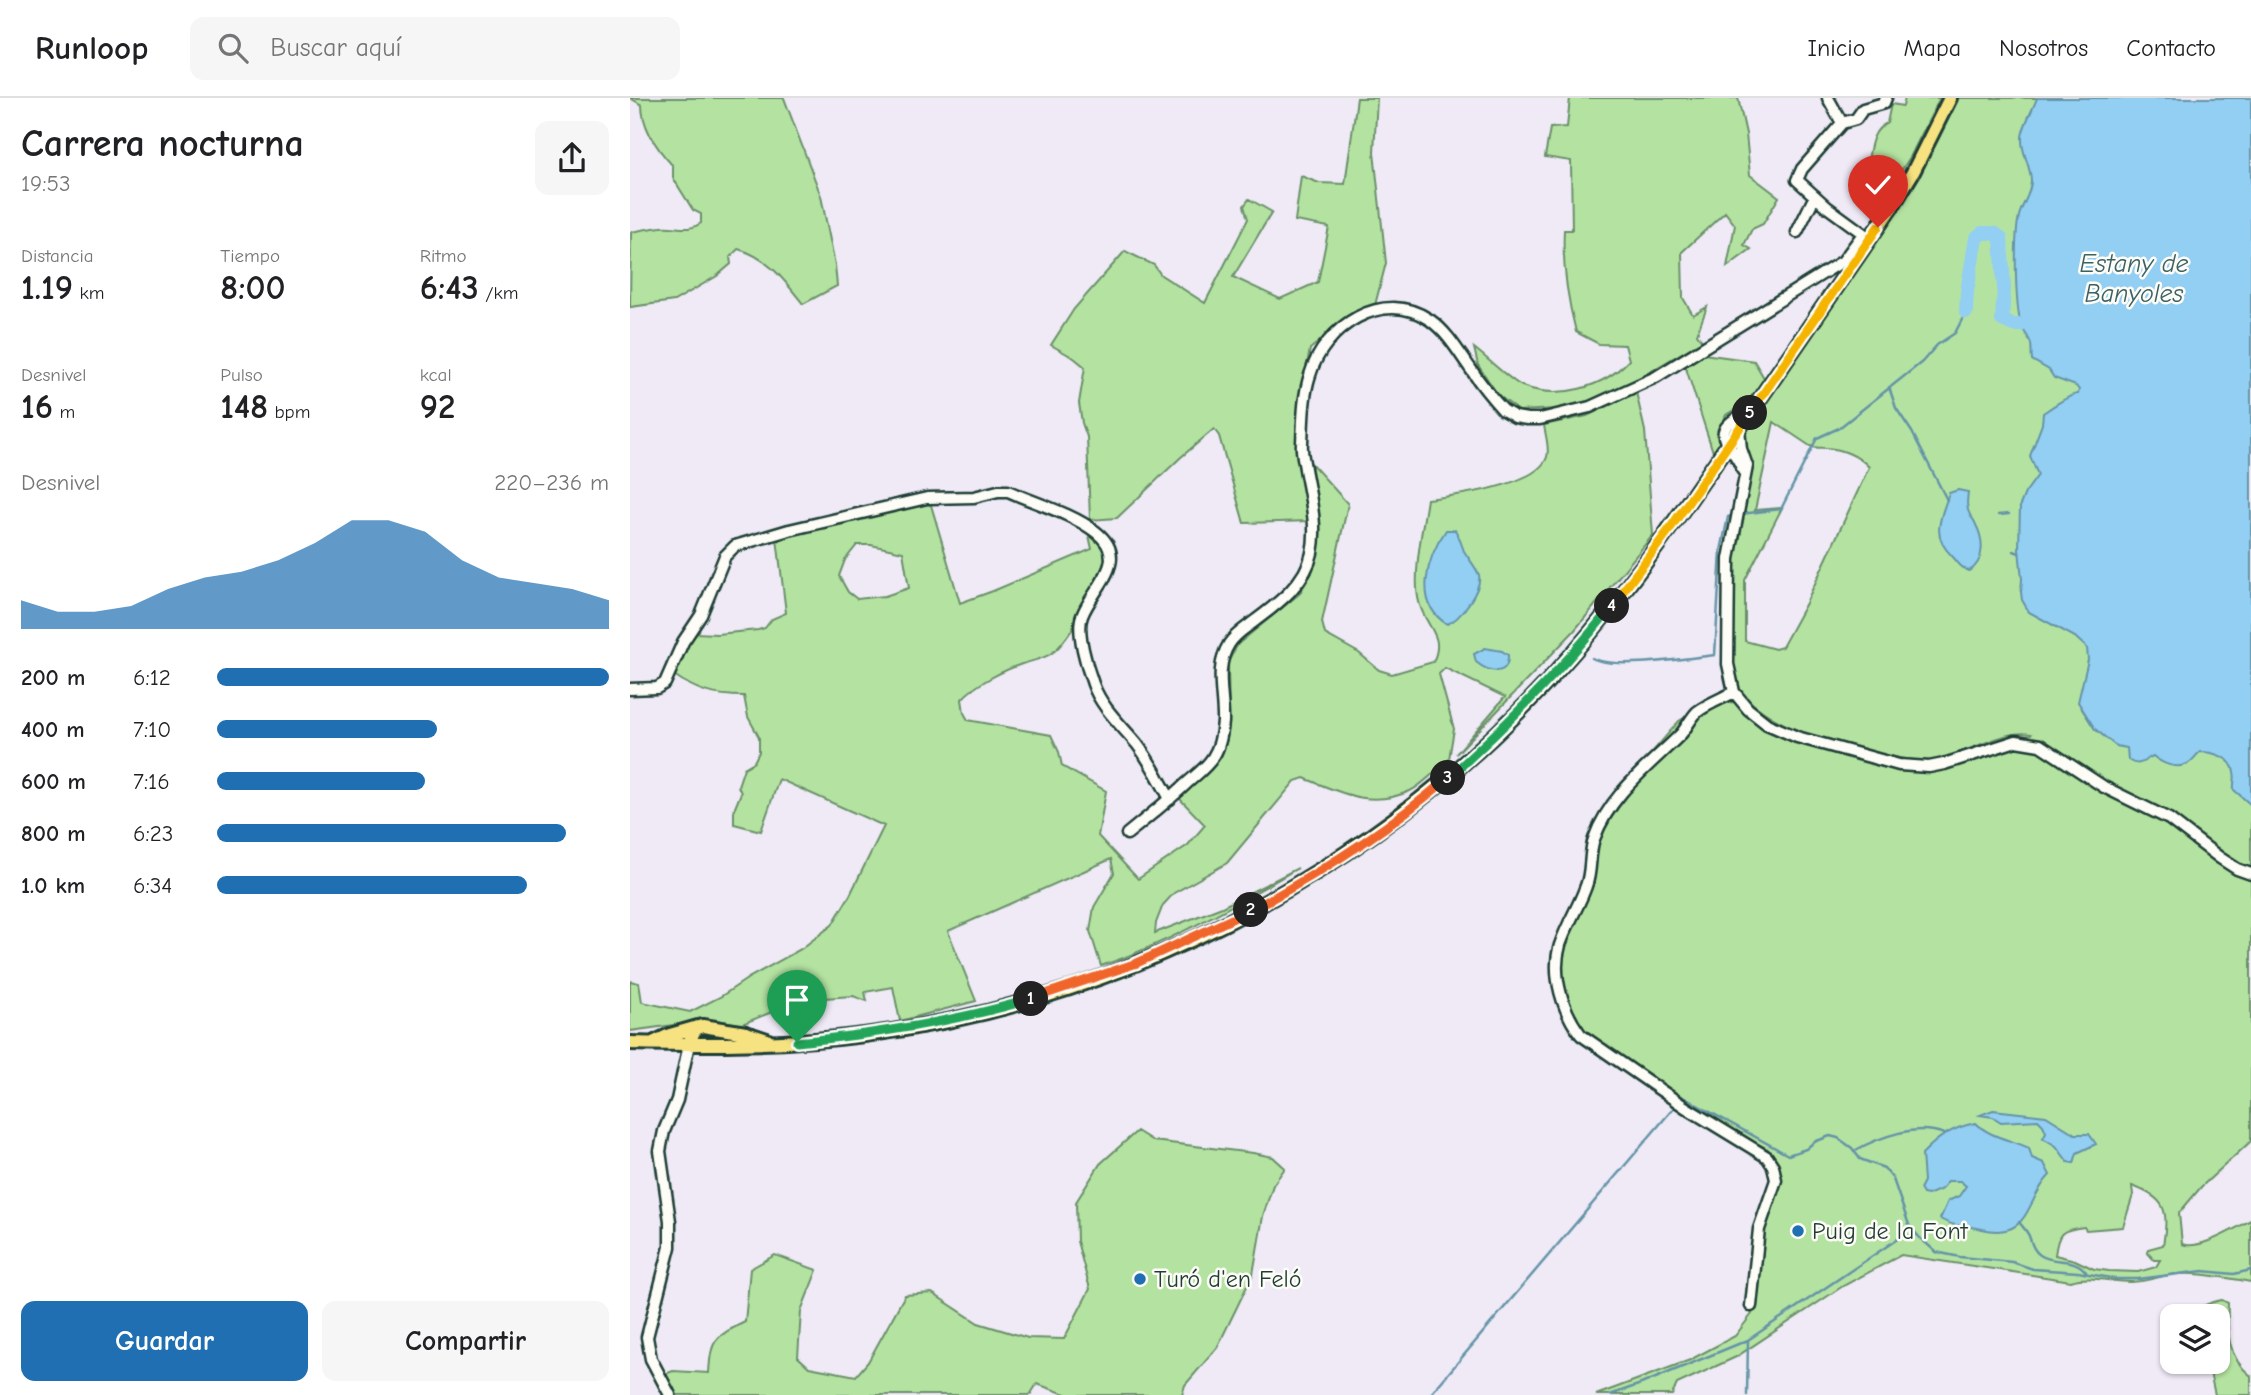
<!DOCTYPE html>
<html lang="es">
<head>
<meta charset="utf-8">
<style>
  :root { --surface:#fff; --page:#f6f6f6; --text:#202124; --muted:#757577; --line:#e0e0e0; --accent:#1f6fb2 }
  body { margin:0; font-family:"Comic Neue",sans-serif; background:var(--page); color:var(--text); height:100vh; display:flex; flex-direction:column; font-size:26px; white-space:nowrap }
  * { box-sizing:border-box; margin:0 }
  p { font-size:23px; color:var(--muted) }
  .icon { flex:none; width:38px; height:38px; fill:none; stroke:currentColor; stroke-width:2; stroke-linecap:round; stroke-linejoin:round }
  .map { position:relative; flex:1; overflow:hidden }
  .panel { display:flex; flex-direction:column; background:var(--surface); width:630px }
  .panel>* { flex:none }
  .controls { position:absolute; left:1530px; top:1206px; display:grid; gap:14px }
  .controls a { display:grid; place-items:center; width:70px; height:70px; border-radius:14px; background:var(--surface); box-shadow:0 2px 5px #0004; font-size:35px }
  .pin { position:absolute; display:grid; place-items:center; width:60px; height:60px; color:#fff; margin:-72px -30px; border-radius:50% 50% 50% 0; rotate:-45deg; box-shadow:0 0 7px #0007 }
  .pin .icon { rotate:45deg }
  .km { position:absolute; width:35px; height:35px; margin:-18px; border-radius:50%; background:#222; color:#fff; font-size:19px; line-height:35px; text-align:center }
  .round { display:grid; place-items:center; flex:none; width:74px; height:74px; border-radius:14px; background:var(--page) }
  .summary { display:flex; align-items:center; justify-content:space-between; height:119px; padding:0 21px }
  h1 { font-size:38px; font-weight:700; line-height:52px }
  .metrics { display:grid; grid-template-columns:repeat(3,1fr); gap:10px; height:119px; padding:7px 21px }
  .metrics div { display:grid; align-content:center }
  .metrics b { font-size:35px; font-weight:700 }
  .metrics small { font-size:19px; font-weight:400 }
  .metrics p { font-size:19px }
  .chart { height:196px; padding:14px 21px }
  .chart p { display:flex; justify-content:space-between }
  .chart svg { width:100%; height:126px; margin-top:7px; fill:var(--accent); opacity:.7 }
  .primary-button { display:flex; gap:14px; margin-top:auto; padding:14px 21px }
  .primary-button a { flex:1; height:80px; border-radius:14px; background:var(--accent); color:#fff; font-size:28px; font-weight:700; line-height:80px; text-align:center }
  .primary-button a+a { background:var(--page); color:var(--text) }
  ul { padding:0 21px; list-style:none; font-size:23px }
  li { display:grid; grid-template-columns:112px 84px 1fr; align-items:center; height:52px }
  li i { height:18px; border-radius:9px; background:var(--accent) }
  header { display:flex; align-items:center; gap:42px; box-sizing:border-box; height:98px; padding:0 35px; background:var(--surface); border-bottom:2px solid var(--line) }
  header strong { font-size:33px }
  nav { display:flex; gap:38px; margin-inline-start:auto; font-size:24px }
  .search { width:490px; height:63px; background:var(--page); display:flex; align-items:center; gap:18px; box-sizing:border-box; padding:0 24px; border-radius:14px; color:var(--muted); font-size:26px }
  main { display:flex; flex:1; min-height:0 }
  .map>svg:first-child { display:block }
  .green { fill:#b4e3a1; stroke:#6a906a; stroke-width:2; fill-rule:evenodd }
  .water { fill:#93cef3; stroke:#6594a7; stroke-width:2 }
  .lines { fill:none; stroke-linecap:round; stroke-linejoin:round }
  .stream { stroke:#6594a7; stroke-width:2.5 }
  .river { stroke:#93cef3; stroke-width:14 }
  .minor-casing { stroke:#1f3d34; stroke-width:15 }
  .major-casing { stroke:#1f3d34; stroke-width:18 }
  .minor { stroke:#fdfcf7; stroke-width:10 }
  .major { stroke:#f7e281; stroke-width:12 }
  .split-1-casing { stroke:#fff; stroke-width:14 }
  .split-2-casing { stroke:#fff; stroke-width:14 }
  .split-3-casing { stroke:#fff; stroke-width:14 }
  .split-4-casing { stroke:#fff; stroke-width:14 }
  .split-5-casing { stroke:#fff; stroke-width:14 }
  .split-6-casing { stroke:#fff; stroke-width:14 }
  .split-1 { stroke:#22a559; stroke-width:9 }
  .split-2 { stroke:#f0652b; stroke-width:9 }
  .split-3 { stroke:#f0652b; stroke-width:9 }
  .split-4 { stroke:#22a559; stroke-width:9 }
  .split-5 { stroke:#f5b400; stroke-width:9 }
  .split-6 { stroke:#f5b400; stroke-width:9 }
  .poi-dot { fill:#1f6fb2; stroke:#fdfcf7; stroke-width:2.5 }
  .labels { text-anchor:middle; stroke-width:5; stroke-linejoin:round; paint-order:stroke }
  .poi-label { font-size:24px; fill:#1f3d34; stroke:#fdfcf7; text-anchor:start }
  .water-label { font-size:26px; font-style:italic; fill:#3c6164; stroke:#fdfcf7 }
</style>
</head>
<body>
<header>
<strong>Runloop</strong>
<div class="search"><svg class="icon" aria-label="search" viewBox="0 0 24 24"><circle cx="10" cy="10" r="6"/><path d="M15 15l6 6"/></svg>Buscar aquí</div>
<nav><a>Inicio</a><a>Mapa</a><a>Nosotros</a><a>Contacto</a></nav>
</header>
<main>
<section class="panel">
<div class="summary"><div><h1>Carrera nocturna</h1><p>19:53</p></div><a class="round"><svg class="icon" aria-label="share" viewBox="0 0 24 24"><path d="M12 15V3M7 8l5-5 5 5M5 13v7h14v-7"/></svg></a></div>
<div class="metrics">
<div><p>Distancia</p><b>1.19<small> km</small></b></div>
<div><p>Tiempo</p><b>8:00</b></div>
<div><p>Ritmo</p><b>6:43<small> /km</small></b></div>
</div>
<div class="metrics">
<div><p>Desnivel</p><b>16<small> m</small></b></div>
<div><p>Pulso</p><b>148<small> bpm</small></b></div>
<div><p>kcal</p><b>92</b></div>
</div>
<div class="chart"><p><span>Desnivel</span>220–236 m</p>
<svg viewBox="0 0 160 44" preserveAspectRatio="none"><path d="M0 44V34L10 38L20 38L30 36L40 30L50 26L60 24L70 20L80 14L90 6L100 6L110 10L120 20L130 26L140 28L150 30L160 34V44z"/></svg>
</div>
<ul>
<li><b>200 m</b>6:12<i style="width:100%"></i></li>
<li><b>400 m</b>7:10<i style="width:56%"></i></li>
<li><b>600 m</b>7:16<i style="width:53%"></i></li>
<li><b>800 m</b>6:23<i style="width:89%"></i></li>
<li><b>1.0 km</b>6:34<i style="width:79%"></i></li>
</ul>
<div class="primary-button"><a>Guardar</a><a>Compartir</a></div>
</section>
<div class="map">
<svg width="1621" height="1297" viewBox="0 0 1621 1297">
  <rect width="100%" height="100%" fill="#efeaf6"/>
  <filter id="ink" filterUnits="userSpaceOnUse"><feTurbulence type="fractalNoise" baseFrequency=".0143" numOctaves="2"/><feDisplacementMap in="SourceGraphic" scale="14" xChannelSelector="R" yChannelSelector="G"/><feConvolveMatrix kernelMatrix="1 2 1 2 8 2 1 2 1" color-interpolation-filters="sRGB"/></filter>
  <g filter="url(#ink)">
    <path class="green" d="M0,0H154L191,98L205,167L207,188L173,206C155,183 138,159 108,151L100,159L101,166L87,178L44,203L0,209L1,134C11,132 21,130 31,129C46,127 57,135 71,125V116L63,112L43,80V68C28,52 12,30 12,7Z
      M727,0H747L744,54L756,165L745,207L713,224L680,251L674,282L668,356L679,423L614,425L589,338L584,331L550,360L487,420L460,422L457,339L452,325L449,305L455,269L444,260L421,247L444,211L495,153L524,167L531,177L575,205L618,121L614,108L619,101L642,114L603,179L650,201L688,184L699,129L665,123L671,78L689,85L715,86Z
      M940,0H1108L1116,36L1120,77L1149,99L1133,126L1122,131L1114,147L1121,151L1097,169L1105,127L1095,114L1052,154L1053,200L1063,217L1077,209L1067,236L1072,243L992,290L950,307L925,311L889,313L868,297L848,267L844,250C855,258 882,284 892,288C929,302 973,290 999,262L995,247L969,246L946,234C937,199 932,167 934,132H942L941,63L915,59L920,30L937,29Z
      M1275,0H1310L1280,59L1248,109V79L1252,69L1238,62C1241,47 1242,32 1257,25L1261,6L1273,8Z
      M1327,0H1410L1453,290L1460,546L1452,611L1465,631L1477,639L1593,652L1621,698V1043L1571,1089L1549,1115L1552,1146C1569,1153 1605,1130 1621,1122V1184C1594,1180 1565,1173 1538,1177C1525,1180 1514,1184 1501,1184C1481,1184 1459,1177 1441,1183L1271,1157L1213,1188L1106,1259L1047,1286L1042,1297H966L1060,1262L1105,1238L1122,1216V1194L1133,1118L1146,1074L1138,1051L1088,1027L954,935L936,898L931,874V854L958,771L967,735L1005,674L1049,623L1056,619L1064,623C1076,612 1089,605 1105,604L1114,614L1135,630L1165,644L1270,670L1281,672L1386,646L1401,636C1373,631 1336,656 1307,662C1294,664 1282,662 1269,660C1215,647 1154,638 1113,597C1087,572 1110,392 1114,350L1113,335L1268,110L1288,77ZM1144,324L1180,348C1186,351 1190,349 1197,350C1212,351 1229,358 1239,369L1176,505L1152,549L1145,551L1115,543V482L1152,410L1125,412ZM1502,1088C1536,1100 1539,1112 1533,1147L1518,1151L1517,1154L1524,1162H1530L1526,1169L1508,1174L1479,1173L1464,1171L1445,1162L1425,1157C1428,1134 1431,1132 1454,1129L1456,1132L1493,1129L1503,1097Z
      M1073,256L1124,263L1134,280L1120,302L1096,317L1091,328L1089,345L1083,354L1055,267Z
      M1006,294L1015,333L1023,437L944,533L826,656L875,599L815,570L809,576L824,631L819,661C807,671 794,686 780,693C740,711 710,694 674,680L665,683L597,765L544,795L533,807L526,825L525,835L592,809L668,770C604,807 542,844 471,868L460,833L464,809L484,775L481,761L318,833L346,903L270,923L263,889L235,894L237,903L223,898L194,900L162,906L112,926L73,921L58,925L0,933V883L9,885L12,904L60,914L90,899L120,879L171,851L202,827L220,797L254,728L149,681L131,733L104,726V712L111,695L108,688L114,670L124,664L129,654V639L118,619L114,598C85,598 68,594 44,577L56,546L65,535L87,536L128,532L135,530L142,521L156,515L146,432L286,402L301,407L330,505L363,493L462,451L458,433C466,439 475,446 476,458C478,476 438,545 422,555C414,561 401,563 392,566C374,572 344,587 332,601L334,615L338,622L421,637L429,654L432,668L476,693L468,738L508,781L558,747L575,727L549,700L565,686L591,659L597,641L599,616L598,564L608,546L669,496L682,475L690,430L681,365L718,406L692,524L695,536L729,555L749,572L762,576L803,564C816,537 795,529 789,504C782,478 793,429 797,401C824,398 907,388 917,359C920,350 915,336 914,327L957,318ZM227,447H241L273,454L279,490L255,498L227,501L218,494L209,478L215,462Z
      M507,1033L523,1043L623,1055L643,1059L655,1070L643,1087L633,1118L623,1176L587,1250L555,1287L552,1297H438L407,1286L400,1297H46L35,1276L43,1273L79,1275C81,1240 85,1239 115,1224L120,1171L145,1157L187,1172L171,1213L168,1259L179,1269L226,1278L238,1264L275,1197L302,1195L348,1225L398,1240L434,1241L460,1191L447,1143L446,1104L470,1066Z
      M1592,1202L1598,1205C1597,1234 1597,1259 1621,1278V1297H1585L1579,1270L1575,1264H1587V1218H1562C1570,1207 1579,1205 1592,1202Z"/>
    <path class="water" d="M1407,0H1621V707L1604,692C1603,685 1606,680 1604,674C1602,659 1583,654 1570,654C1566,657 1562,664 1557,666C1546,672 1531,665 1523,658C1514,662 1510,670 1498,662L1497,650L1486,648L1465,631L1448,604L1458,562L1457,550L1445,539L1399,514L1392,502L1391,494L1392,481L1389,451L1390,407L1395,395L1408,377L1400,358L1412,326L1413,315C1422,309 1440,296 1448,296L1449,292L1446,288L1424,280L1419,272L1402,262C1401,256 1402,251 1401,246C1399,239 1393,233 1391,227C1385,206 1384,139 1389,118C1392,106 1401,96 1401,83C1401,68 1391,55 1392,40C1392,29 1403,12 1407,0Z
      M1328,392L1338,394C1337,402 1336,410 1340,417C1342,420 1345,423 1346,427C1354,442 1355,464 1339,473C1330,470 1328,464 1322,458C1300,437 1311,420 1319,395Z
      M816,432H825C830,439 831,446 834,453C838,460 846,469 849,477C852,491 830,522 817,526C783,506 797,459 816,432Z
      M855,550L872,553L878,557C879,580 858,574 846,564L844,556Z
      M1363,1012L1416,1018L1445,1036H1459L1466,1046L1447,1055L1444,1065L1438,1064L1426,1048L1413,1040L1416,1034L1413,1027L1408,1022L1371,1024L1363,1019L1350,1017Z
      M1346,1025C1359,1039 1382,1042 1399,1050L1402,1060L1414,1065L1420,1077C1394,1104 1401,1142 1352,1131C1335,1127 1326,1130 1310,1121L1318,1103L1329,1098L1336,1088L1330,1083H1318L1312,1091L1298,1097L1293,1096L1290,1091L1294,1083L1292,1056C1308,1039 1323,1029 1346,1025Z"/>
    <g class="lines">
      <path class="stream" d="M1259,289L1266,310L1282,334L1317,402
        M1111,416L1151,411L1187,340L1209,330L1292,264L1307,247L1325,235L1336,214
        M1368,417L1379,416
        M1384,453L1389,455
        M962,560C983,572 1058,560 1085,557L1091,453L1098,419L1105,417
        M1051,1001L1053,999L1158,1057L1176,1051L1184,1044L1200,1038L1208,1040L1222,1050L1230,1061L1254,1070L1263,1081L1279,1127L1290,1140L1306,1154L1330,1159L1382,1164L1403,1171L1448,1174L1486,1181H1508L1573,1173L1604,1176L1621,1172
        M1224,1053C1249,1039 1287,1025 1314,1036
        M1389,1124C1392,1128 1397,1133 1399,1138C1402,1146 1403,1152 1410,1157C1425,1167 1445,1158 1456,1174
        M800,1297L1047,1006
        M980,1297L1011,1286L1118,1242
        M1117,1297L1118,1242L1272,1138L1286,1137"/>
      <path class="river" d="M1336,214L1337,194L1346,140L1352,135H1364L1371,140L1374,190L1372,222L1383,227H1391"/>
      <g class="minor-casing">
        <path id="minor" d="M1198,0L1212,25
          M1167,134L1185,98
          M1238,139L1197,109L1167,82L1172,71L1212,25L1226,21L1233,11L1254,5L1256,0
          M1109,331L1111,351L1117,368L1099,461L1098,566L1104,594L1118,611L1137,626L1167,639L1269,667L1299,669L1314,666L1386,643L1410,647L1474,689L1539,721L1590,760L1607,771L1621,776
          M1113,373C1105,345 1070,336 1120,313
          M0,591L27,590L35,585L53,544L71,517L95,458L105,448L159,432L297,400L344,399L368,393H378C405,405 443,416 466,434C502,462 463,489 452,518C446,533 457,570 463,586C471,609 491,627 507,646C520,663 530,682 540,701
          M1104,594C1093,600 1077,606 1067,614C1061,620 1057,629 1051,636C1019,668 980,696 964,741C959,754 962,773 956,788C949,808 937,826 930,847C921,877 933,914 951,937L1055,1009L1137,1059L1143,1068L1146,1082L1129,1131L1121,1208
          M497,736C517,720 538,703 557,685C566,677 577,669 583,659C590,649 592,635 593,624C594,598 584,570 599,546C606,535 616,530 626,522C649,505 676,484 682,455C688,427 680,399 675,371C674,363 671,354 672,345C673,323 673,298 680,277C694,229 753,189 800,222C817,234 828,253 840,270C850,285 861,299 873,312L885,319L897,321H910L960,309L1026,279L1213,163L1233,136
          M40,1297L21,1261L17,1239L40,1149V1123L30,1053L34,1033L47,1002L59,946"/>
      </g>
      <g class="major-casing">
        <path id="major" d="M25,944L40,937L68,929
          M0,945C78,947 156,947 234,937C506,902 765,762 944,554C1001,489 1049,417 1098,347C1153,267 1208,187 1263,107L1283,74L1320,0
          M59,946C62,938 64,929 73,928L116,935L137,942"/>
      </g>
      <use href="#minor" class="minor"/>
      <use href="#major" class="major"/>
    </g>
  </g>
  <g class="lines" filter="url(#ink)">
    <g class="split-1-casing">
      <path id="split-1" d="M167,944C247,936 325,924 401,901"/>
    </g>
    <g class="split-2-casing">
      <path id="split-2" d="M401,901L507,865L621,812"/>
    </g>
    <g class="split-3-casing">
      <path id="split-3" d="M621,812C690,775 759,731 818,680"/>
    </g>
    <g class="split-4-casing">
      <path id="split-4" d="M818,680C877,627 933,571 982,508"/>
    </g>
    <g class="split-5-casing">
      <path id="split-5" d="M982,508L1039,432L1120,315"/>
    </g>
    <g class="split-6-casing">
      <path id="split-6" d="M1120,315L1248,129"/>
    </g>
    <use href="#split-1" class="split-1"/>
    <use href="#split-2" class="split-2"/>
    <use href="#split-3" class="split-3"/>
    <use href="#split-4" class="split-4"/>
    <use href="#split-5" class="split-5"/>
    <use href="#split-6" class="split-6"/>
  </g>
  <g class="poi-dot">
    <circle cx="1168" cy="1133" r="7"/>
    <circle cx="510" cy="1181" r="7"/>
  </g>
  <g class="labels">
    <g class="poi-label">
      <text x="1182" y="1141">Puig de la Font</text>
      <text x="524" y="1189">Turó d'en Feló</text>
    </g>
    <g class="water-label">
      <text x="1504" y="174">Estany de<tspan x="1504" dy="30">Banyoles</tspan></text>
    </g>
  </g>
</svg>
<div class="controls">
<a><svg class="icon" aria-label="layers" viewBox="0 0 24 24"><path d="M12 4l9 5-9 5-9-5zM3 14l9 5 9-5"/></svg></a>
</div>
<div class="pin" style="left:167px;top:944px;background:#1e9e55"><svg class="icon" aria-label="arrive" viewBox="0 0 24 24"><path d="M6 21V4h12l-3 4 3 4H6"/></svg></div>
<div class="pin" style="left:1248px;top:129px;background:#d93025"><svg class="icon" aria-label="check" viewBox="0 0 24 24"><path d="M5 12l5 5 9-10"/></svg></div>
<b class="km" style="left:401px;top:901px">1</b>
<b class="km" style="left:621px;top:812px">2</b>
<b class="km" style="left:818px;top:680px">3</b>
<b class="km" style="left:982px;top:508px">4</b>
<b class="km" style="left:1120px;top:315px">5</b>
</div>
</main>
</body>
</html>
